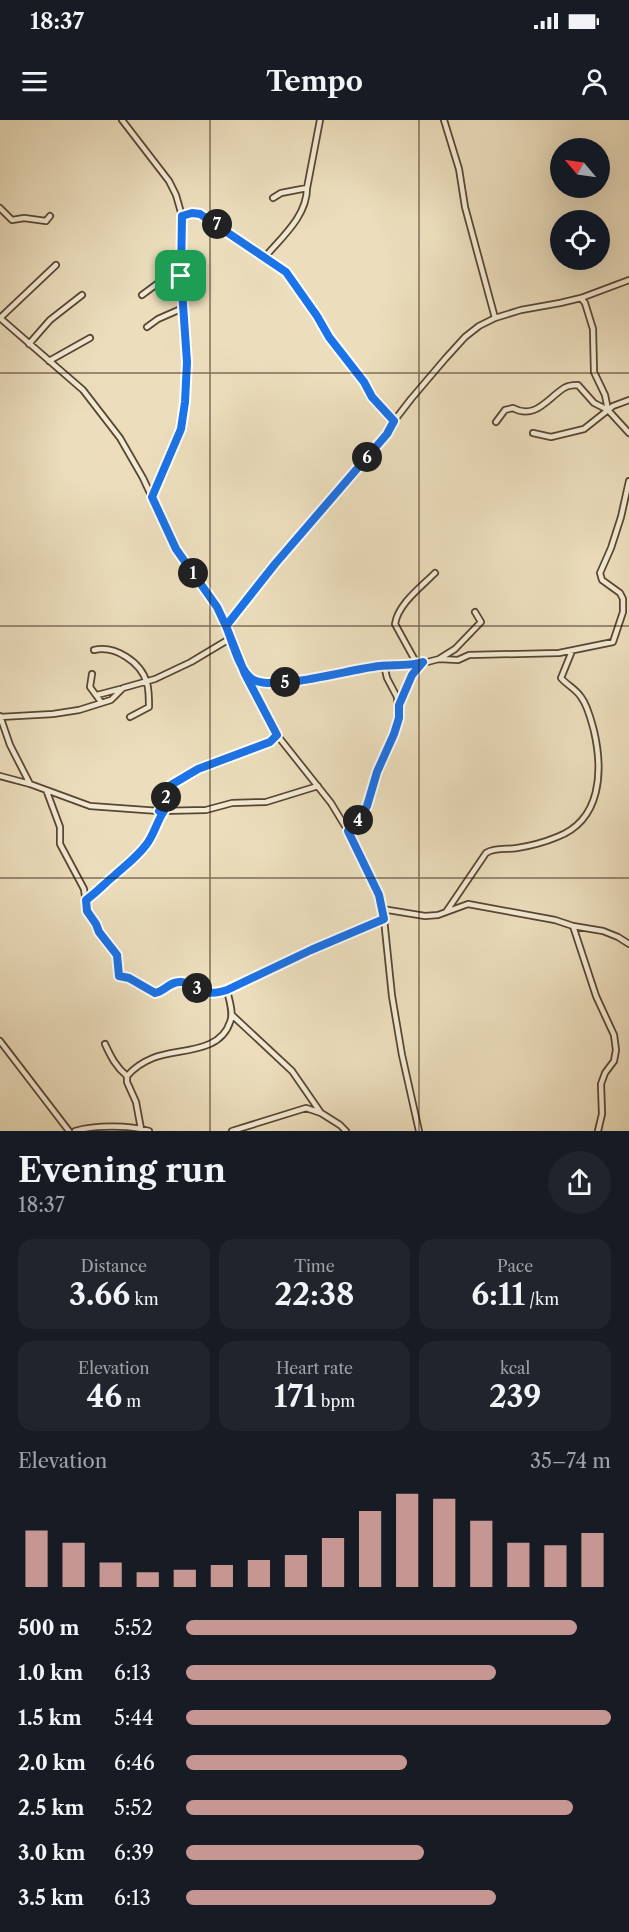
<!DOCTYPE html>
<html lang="en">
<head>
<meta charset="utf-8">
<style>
  :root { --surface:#171b24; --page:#20242c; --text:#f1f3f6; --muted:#9ea1a6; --accent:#c59692 }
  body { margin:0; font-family:"Libre Caslon Text",serif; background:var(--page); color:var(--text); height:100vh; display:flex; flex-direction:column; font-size:22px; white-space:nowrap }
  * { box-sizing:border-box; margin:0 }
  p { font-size:20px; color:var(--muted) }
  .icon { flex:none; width:33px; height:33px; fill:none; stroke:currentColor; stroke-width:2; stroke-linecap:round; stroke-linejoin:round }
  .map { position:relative; height:1011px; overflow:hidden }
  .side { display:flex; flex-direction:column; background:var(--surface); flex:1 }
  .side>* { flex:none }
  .needle { width:39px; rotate:299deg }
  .fabs { position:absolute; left:550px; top:18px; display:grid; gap:12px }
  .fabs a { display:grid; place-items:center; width:60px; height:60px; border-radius:50%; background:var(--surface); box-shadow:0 6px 24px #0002; font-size:30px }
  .pin { position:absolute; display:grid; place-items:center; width:51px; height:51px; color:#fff; margin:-26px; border-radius:12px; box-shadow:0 3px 9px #0006 }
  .km { position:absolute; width:30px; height:30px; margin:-15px; border-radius:50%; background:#222; color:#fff; font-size:16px; line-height:30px; text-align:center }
  .round { display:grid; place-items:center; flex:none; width:63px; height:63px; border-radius:32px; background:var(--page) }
  .headline { display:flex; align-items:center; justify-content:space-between; height:102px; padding:0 18px }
  h1 { font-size:33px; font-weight:700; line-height:45px }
  .metrics { display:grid; grid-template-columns:repeat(3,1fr); gap:9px; height:102px; padding:6px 18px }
  .metrics div { display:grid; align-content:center; border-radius:15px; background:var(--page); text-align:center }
  .metrics b { font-size:30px; font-weight:700 }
  .metrics small { font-size:16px; font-weight:400 }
  .metrics p { font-size:16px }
  .chart { height:168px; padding:12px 18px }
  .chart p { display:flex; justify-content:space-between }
  .chart svg { width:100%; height:108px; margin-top:6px; stroke:var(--accent); stroke-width:6 }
  ul { padding:0 18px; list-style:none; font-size:20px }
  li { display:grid; grid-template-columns:96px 72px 1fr; align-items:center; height:45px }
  li i { height:15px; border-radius:8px; background:var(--accent) }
  .status { display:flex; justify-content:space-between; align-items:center; height:42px; padding:0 30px; background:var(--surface); direction:ltr }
  .status svg { height:16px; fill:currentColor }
  header { display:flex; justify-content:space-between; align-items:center; height:78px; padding:0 18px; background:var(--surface); font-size:27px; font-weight:700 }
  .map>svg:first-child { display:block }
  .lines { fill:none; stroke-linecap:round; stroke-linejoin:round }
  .minor-casing { stroke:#584632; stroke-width:8 }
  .minor { stroke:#f3ead4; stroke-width:4.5 }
  .route-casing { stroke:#fff; stroke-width:12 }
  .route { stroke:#1a73e8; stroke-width:8 }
  .grid { fill:none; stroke:#261304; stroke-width:1.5; stroke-opacity:0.55 }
</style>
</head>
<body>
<div class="status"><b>18:37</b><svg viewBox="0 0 49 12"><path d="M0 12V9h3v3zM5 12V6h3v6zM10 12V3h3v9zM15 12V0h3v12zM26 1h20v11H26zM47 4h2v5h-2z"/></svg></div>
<header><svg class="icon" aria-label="menu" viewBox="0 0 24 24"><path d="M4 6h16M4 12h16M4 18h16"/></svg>Tempo<svg class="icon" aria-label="person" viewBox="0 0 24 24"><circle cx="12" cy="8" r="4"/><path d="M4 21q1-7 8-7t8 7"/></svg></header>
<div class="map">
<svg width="629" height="1011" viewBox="0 0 629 1011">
  <rect width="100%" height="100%" fill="#ecdebd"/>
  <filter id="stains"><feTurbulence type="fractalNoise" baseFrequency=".00333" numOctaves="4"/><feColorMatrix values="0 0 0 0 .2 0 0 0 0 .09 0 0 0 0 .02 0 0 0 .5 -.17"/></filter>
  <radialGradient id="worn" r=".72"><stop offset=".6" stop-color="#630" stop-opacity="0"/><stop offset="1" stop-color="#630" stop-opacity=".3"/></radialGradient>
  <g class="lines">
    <g class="minor-casing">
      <path id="minor" d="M122,0L169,61L176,75L182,96L181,156L187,242L185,283L181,309L152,377
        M444,0L459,49L465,87L495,198
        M307,68L320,0
        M0,88L12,100L24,98L46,101L50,96
        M182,96C191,93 197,93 207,97L287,152L317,197L329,217L364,262L372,277L394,301
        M265,137C282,117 307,96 307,68L281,73L273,78
        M142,175L165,158L181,156
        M581,178L585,183L593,209L594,252L605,275L608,290L629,313
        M0,198L83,270L120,318L143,358L176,429L217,487L226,506L245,553L277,615L331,683L348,711L379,775L384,799L392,876L402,935L419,1011
        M0,198L56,145
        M147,207L158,199L183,188
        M29,224L50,200L82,175
        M49,241L90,218
        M496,302L505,290L513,288C535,300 547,279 564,268C567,266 573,265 578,265L594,283L608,290L613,286L629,280
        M533,313L551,317L584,309L608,290
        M226,506L275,444L387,314L394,301L411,279L445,239L465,217L479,206L495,198L521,190L560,183L581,178L629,160
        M94,530C115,525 141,542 147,563C149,570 149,579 149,587L130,597
        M439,539L455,529L481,502L475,492
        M417,544L395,504C398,484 421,467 435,453
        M92,554L90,567L101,582
        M247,555L253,560L263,563L293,561L384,545L412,546L439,539L458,540L469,535L559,533L613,522L623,492V479L620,473L602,460L600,453L611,428L621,397L629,361
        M97,575L120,569
        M399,585L410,562L412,546
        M0,596L10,625L30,664
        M0,597L53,594L79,590L111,580L123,568L155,559L191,542L231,518
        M0,656L30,664L90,686L159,691L206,690L232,683L266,682L318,666
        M47,672L60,707V724L84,769L87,791L96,804L103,820L117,835L119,856L129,858L155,873H159L176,862L188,864L208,874L227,870L311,830L384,799
        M159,691C165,683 165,672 171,665C181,652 251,630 270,622L277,615
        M348,711L362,695L367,686L377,653L399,598L397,577L387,558L384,545
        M86,780L130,743L148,723L164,691
        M382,789L425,796L438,795L468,784L555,800L573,806L603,811L618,817L629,824
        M446,792L486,733C496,727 507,730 517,728C530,726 545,722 557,717C602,700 603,650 594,611C591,600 588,586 581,577C576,569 567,565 561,558L572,531
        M573,806L596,876L614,915L616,930L614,941L605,953L601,964L602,994L598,1011
        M232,895L292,951L321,993
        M0,921L69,1011
        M105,924C111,937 116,947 127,956
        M141,1009L136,982L127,962V956C134,948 143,942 153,938C178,928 220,934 230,902C234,893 229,880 227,870
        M75,1011C94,1005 130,1005 149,1011
        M232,1011L306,988L321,993L340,1005L346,1011"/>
    </g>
    <use href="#minor" class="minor"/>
  </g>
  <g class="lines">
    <g class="route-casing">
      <path id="route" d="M181,156L187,242L185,282L181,309L152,377L176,429L217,487L226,506L245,554L277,615L270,622L198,649L171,665L164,684L159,691H164C157,701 154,715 146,725C137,737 126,745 115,755C105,763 97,772 86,780L87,791L96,804L99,812L117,835L119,856L129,858L155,873C164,872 170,861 181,862C203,864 198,879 227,870L311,830L384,799L379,775L348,711L362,695L367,686L377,652L394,614L399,598V585L412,555L423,542C407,547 391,544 373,547C348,550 271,572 252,559C239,550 232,520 226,506L275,444L387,314L394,301L372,277L364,262L329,217L317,196L286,152L200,94L192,93L182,96L181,156"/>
    </g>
    <use href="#route" class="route"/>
  </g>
  <path class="grid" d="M210,0V1011M419,0V1011M0,253H629M0,506H629M0,758H629"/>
  <rect width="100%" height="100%" filter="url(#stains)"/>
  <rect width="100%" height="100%" fill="url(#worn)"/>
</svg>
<div class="fabs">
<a><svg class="needle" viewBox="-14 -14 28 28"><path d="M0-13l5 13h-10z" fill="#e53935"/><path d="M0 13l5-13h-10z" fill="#9ea1a6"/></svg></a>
<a><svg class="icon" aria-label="locate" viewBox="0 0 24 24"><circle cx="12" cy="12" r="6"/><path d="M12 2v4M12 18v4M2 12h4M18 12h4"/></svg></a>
</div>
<div class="pin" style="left:181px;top:156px;background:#1e9e55"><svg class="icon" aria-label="arrive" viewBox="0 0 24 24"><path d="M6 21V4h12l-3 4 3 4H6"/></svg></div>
<b class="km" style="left:193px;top:453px">1</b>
<b class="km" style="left:166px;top:677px">2</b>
<b class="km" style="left:197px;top:868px">3</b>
<b class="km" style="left:358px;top:700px">4</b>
<b class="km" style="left:285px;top:562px">5</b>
<b class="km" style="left:367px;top:337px">6</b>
<b class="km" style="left:217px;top:104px">7</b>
</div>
<section class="side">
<div class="headline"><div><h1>Evening run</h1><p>18:37</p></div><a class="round"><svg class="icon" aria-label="share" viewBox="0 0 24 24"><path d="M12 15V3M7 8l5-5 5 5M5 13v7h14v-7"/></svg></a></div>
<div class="metrics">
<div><p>Distance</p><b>3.66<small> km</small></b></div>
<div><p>Time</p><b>22:38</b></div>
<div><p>Pace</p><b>6:11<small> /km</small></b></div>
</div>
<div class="metrics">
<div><p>Elevation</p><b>46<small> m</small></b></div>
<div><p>Heart rate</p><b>171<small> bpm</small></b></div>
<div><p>kcal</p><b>239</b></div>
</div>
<div class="chart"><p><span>Elevation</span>35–74 m</p>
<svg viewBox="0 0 160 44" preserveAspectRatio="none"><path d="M5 44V21M15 44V26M25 44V34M35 44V38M45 44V37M55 44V35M65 44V33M75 44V31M85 44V24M95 44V13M105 44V6M115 44V8M125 44V17M135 44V26M145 44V27M155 44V22"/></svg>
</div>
<ul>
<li><b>500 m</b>5:52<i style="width:92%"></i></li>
<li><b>1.0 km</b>6:13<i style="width:73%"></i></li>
<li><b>1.5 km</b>5:44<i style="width:100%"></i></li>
<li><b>2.0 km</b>6:46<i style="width:52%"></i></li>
<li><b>2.5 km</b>5:52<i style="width:91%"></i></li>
<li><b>3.0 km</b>6:39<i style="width:56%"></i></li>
<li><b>3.5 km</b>6:13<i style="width:73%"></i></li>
</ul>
</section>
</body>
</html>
